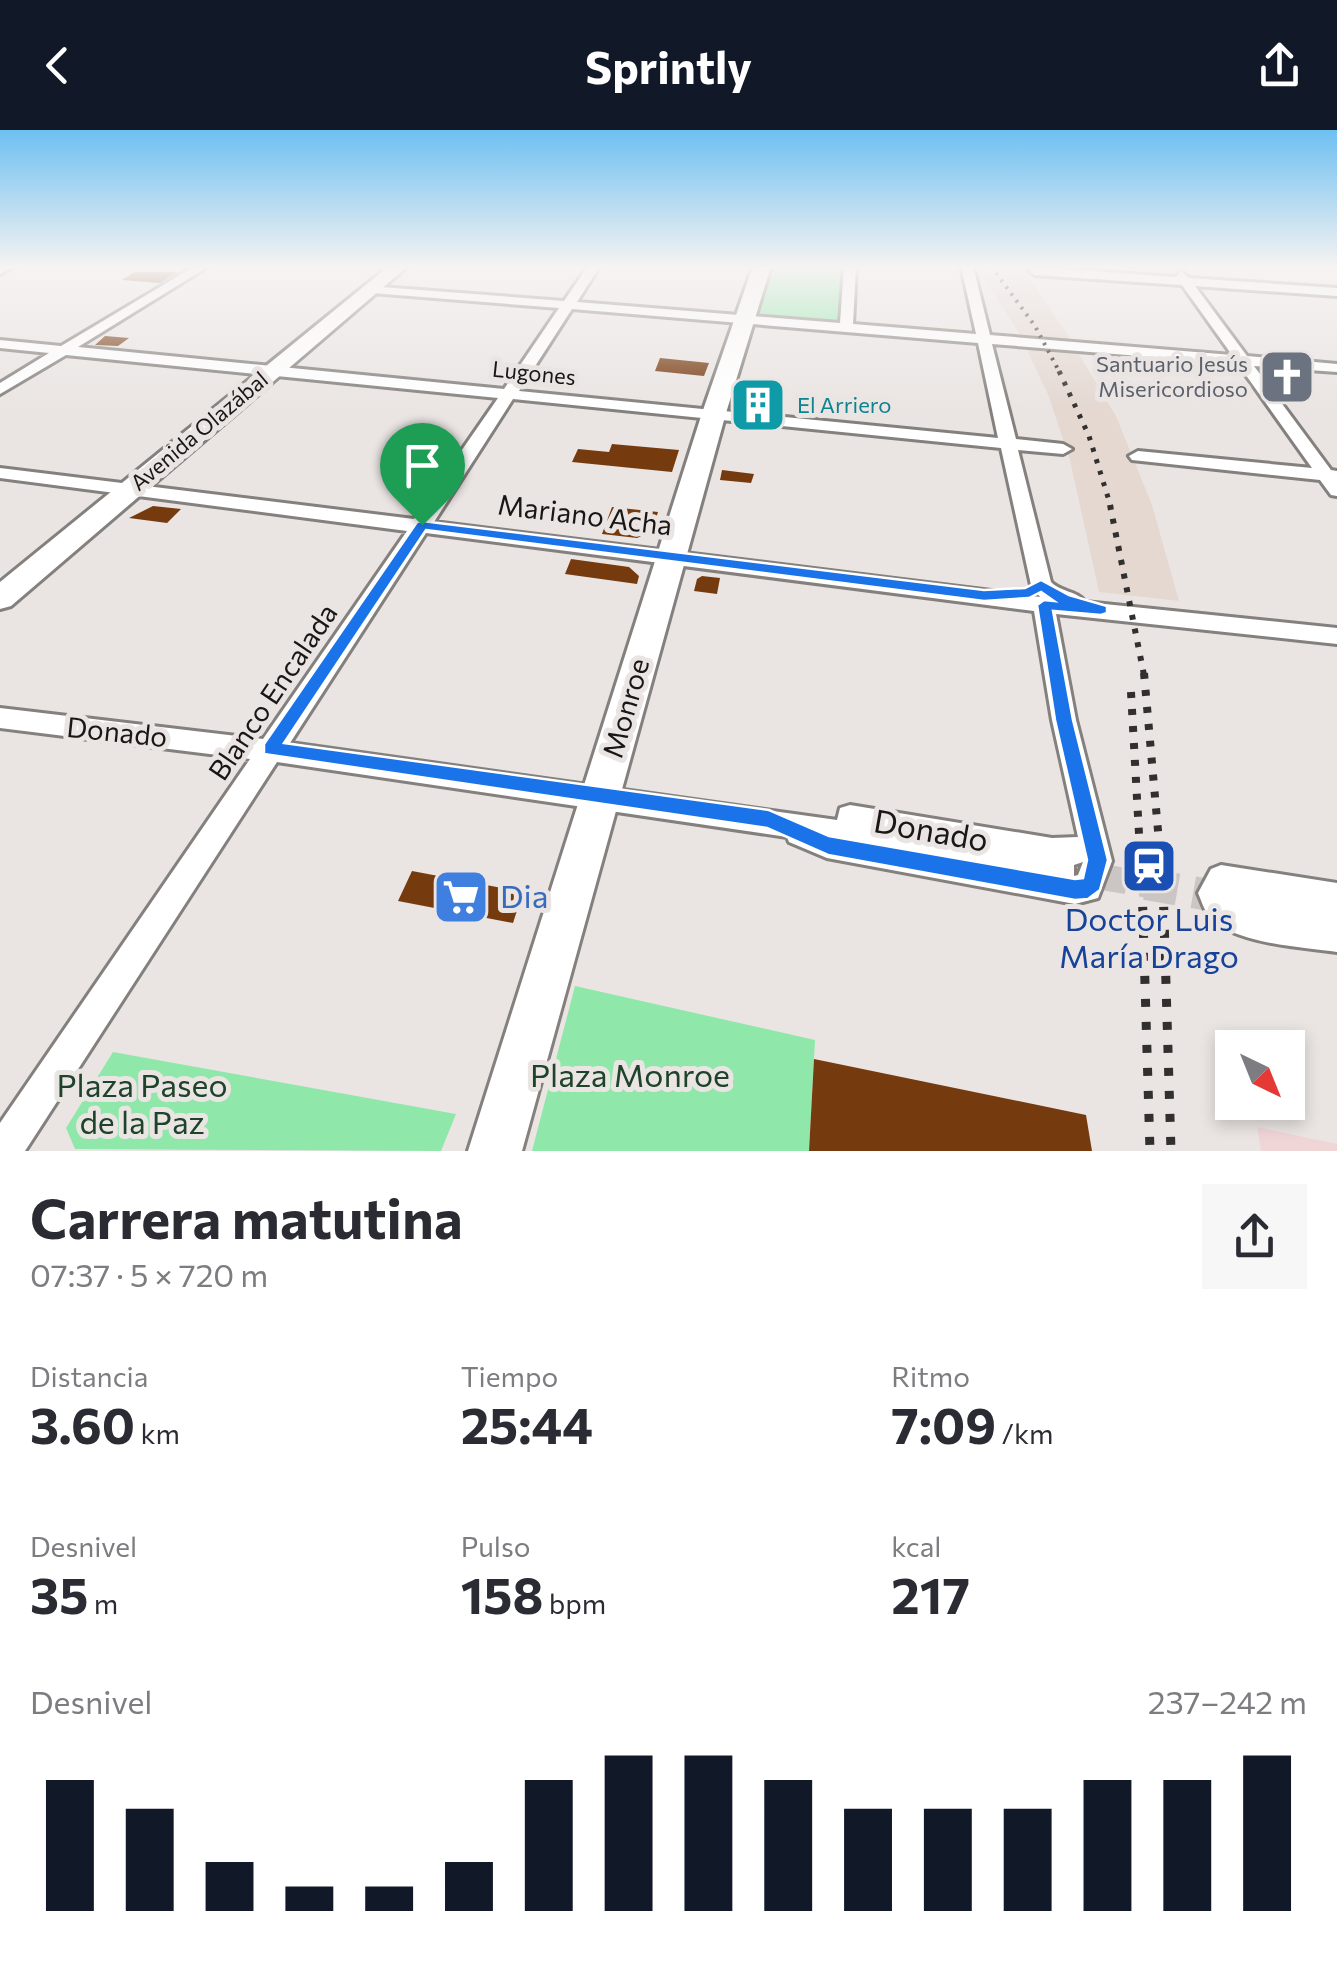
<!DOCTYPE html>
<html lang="es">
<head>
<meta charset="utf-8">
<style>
  :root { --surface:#fff; --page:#f7f7f7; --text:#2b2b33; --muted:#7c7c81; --accent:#111827 }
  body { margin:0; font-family:Commissioner,sans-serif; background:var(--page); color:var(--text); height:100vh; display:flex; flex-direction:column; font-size:38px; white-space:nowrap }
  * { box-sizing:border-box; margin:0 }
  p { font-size:32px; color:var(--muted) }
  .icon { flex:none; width:55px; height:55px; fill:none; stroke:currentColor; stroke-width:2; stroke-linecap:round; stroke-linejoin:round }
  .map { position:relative; height:1021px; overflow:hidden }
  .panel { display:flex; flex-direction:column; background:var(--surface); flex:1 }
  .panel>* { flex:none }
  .needle { width:65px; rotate:137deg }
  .controls { position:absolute; left:1215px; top:900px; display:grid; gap:20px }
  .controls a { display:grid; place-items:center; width:90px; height:90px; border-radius:0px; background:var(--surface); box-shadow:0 5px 15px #0003; font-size:50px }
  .pin { position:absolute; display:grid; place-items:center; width:85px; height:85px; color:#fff; margin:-102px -42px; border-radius:50% 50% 50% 0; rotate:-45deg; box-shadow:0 0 10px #0007 }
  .pin .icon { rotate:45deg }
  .round { display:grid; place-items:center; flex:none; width:105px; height:105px; border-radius:0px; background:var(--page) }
  .head { display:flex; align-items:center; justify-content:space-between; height:170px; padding:0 30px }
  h1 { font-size:55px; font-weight:700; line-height:75px }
  .metrics { display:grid; grid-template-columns:repeat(3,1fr); gap:15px; height:170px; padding:10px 30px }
  .metrics div { display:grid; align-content:center }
  .metrics b { font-size:50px; font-weight:700 }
  .metrics small { font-size:28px; font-weight:400 }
  .metrics p { font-size:28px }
  .chart { height:280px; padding:20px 30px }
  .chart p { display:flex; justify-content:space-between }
  .chart svg { width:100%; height:180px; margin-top:10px; stroke:var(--accent); stroke-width:6 }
  header { display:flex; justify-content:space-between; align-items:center; height:130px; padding:0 30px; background:var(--accent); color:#fff; font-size:45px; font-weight:700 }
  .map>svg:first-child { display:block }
  .built { fill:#e4d8d1 }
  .education { fill:#f0d5d7 }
  .green { fill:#8fe8aa }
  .building { fill:#763a0f }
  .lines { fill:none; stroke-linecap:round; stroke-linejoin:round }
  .street-tunnel-far1 { stroke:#cbc6c4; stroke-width:26; stroke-dasharray:26 14; stroke-linecap:butt }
  .street-tunnel { stroke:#cbc6c4; stroke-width:32; stroke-dasharray:32 16; stroke-linecap:butt }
  .street-casing { stroke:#84807d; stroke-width:6 }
  .secondary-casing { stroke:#84807d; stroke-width:6 }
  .street { fill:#fff; fill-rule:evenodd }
  .secondary { fill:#fff; fill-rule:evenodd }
  .rail-far4 { stroke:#32302f; stroke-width:4; stroke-dasharray:2.5 6; stroke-linecap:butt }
  .rail-far3 { stroke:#32302f; stroke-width:5; stroke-dasharray:4 8; stroke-linecap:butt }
  .rail-far2 { stroke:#32302f; stroke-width:6; stroke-dasharray:5 9; stroke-linecap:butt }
  .rail-far1 { stroke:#32302f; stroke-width:8; stroke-dasharray:6 11; stroke-linecap:butt }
  .rail { stroke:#32302f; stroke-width:9; stroke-dasharray:8 15; stroke-linecap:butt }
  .route { fill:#1a73e8; stroke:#fff; stroke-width:2.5; fill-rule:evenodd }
  .labels { text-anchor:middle; stroke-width:10; stroke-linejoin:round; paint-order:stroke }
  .far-worship-label { font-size:22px; fill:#5b616d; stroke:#eae5e3; text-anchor:end }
  .far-street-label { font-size:22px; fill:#191716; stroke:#eae5e3 }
  .far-culture-label { font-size:22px; fill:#0d838f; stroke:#eae5e3; text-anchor:start }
  .street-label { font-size:28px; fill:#191716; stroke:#eae5e3 }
  .near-street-label { font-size:32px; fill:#191716; stroke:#eae5e3 }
  .near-shop-label { font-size:32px; fill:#366cbe; stroke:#eae5e3; text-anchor:start }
  .near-transit-label { font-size:32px; fill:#164399; stroke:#eae5e3 }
  .near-park-label { font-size:32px; fill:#1e432b; stroke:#eae5e3 }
</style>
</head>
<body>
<header><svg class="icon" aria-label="back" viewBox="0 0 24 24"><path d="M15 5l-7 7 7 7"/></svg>Sprintly<svg class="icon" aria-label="share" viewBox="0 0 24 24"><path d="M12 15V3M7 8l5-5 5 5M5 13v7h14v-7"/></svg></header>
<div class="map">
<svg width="1337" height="1021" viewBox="0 0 1337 1021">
  <rect width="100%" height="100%" fill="#eae5e3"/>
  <path class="built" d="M976,136H1021L1065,201L1116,286L1152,375L1179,471L1099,462L1070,330L1049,267L1020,205Z"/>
  <path class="education" d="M1257,997L1337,1014V1021H1261Z"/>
  <path class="green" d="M774,136H847L839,194L758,186Z
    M575,856L815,910L809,1021H532Z
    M113,922L456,984L441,1021L75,1019L66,998Z"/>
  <path class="building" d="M134,142H178L160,153L122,150Z
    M105,206L129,208L118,216L95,215Z
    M660,228L709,233L704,246L655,241Z
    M612,314L679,320L672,342L572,332L578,319L609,322Z
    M722,340L754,344L751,353L720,350Z
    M153,376L181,379L167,393L129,388Z
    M612,377L658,382L652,402L637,408L602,404Z
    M571,429L629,437L639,446L637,454L565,444Z
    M702,446L720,448L717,464L694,461L697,449Z
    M412,741L523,762L513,793L398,771Z
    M814,929L1086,985L1092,1021H809Z"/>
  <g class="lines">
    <path class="street-tunnel-far1" d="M1062,740L1160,757"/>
    <path class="street-tunnel" d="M1146,754L1227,768"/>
    <g class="street-casing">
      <path id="street" d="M0,136H15L0,144Z
        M195,136H209L78,217L504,259L559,178L372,163L368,162V156L564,171L588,136H600L577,172L840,193L844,136H856L853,194L976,204L961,136H973L990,205L1232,225L1182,155L1035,145L1029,141L1035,137L1176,147L1181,141L1189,148L1337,158V166L1195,156L1247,226L1337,234V242L1254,236L1331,340L1337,341V366L1331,365L1320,350L1132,330L1129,326L1138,321L1312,338L1238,234L992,214L1016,309L1063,314L1072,319L1063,324L1018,320L1051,452C1060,462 1078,461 1085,472L1337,498V514L1056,484L1076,590L1112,731L1098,768L1075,774L827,728L789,712L787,707L277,632L25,1021H0V993L250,629L0,598V578L263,609L407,401L0,348V338L414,389L498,268L66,225L0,264V253L49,223L0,218V210L61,216ZM572,179L978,213L998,308L519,261ZM513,269L1001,318L1031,455L1040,467L434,392ZM426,403L1034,481L1052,590L1078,707L1052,708L850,675L840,678L837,690L290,613ZM1083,732L1078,745L1074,746V735Z
        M1221,735L1337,753V822C1303,817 1231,814 1208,785C1204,779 1201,770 1198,763L1211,739Z"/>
    </g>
    <g class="secondary-casing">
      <path id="secondary" d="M389,136H408L11,476L0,479V452Z
        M753,136H771L726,283L522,1021H468L702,283Z"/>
    </g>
    <use href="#street" class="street"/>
    <use href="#secondary" class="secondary"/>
    <path class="rail-far4" d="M991,136L1035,196L1060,243"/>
    <path class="rail-far3" d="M1059,241L1089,306L1111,377"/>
    <path class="rail-far2" d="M1110,375L1144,545"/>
    <path class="rail-far1" d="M1144,543L1163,757
      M1131,562L1142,757"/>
    <path class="rail" d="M1142,754L1150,1021
      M1163,754L1171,1021"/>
  </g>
  <linearGradient id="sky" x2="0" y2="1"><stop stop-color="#6ec0f1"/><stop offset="0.49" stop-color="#f6f3f2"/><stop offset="1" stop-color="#f6f3f2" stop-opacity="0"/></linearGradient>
  <rect width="1337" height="279" fill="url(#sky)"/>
  <path class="route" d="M422,391L984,460L1025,458L1041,450L1069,465L1107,476V483L1101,485L1053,481L1073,590L1108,730L1100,760L1088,769L1075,770L828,725L767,698L264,624V614L417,392ZM426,400L984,471L1029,468L1041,462L1054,471L1044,470L1037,475L1055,590L1087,730L1083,748L1075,749L829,706L769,680L284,613Z"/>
  <defs>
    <g id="church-square" transform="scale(2.875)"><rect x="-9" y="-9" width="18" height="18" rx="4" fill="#6b7280" stroke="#eae5e3"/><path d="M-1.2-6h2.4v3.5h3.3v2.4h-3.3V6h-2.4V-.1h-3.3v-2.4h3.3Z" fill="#fff"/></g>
    <g id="building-square" transform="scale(2.875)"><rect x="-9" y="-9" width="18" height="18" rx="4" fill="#0f9aa8" stroke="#eae5e3"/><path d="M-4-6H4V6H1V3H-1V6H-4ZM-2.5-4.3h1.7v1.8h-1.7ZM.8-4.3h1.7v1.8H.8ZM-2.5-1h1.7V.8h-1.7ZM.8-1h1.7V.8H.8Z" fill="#fff"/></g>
    <g id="station-square" transform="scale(2.875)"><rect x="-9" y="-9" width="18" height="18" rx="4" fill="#1a4fb4" stroke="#eae5e3"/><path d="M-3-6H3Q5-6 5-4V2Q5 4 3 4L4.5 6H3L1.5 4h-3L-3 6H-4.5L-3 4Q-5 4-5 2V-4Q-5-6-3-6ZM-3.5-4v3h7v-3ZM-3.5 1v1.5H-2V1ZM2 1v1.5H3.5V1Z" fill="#fff"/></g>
    <g id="supermarket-square" transform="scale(2.875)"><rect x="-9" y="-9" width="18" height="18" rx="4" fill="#3f7fe0" stroke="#eae5e3"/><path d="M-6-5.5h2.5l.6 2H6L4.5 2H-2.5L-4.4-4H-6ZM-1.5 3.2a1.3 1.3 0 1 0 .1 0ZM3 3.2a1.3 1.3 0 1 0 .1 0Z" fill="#fff"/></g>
  </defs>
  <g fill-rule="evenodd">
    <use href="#church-square" x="1287" y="247"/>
    <use href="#building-square" x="758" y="275"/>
    <use href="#station-square" x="1149" y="736"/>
    <use href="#supermarket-square" x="461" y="767"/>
  </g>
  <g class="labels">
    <g class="far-worship-label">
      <text x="1248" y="242">Santuario Jesús<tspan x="1248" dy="25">Misericordioso</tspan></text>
    </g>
    <g class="far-street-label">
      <text transform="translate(534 243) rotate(6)" y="8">Lugones</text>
      <text transform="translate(199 301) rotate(-40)" y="8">Avenida Olazábal</text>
    </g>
    <g class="far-culture-label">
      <text x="797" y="283">El Arriero</text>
    </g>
    <g class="street-label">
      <text transform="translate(585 385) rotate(7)" y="10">Mariano Acha</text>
      <text transform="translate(273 562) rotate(-56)" y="10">Blanco Encalada</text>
      <text transform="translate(626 578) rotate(-74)" y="10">Monroe</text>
      <text transform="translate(117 602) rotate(6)" y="10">Donado</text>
    </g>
    <g class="near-street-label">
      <text transform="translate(931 701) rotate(10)" y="11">Donado</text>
    </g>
    <g class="near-shop-label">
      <text x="500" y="778">Dia</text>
    </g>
    <g class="near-transit-label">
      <text x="1149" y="801">Doctor Luis<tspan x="1149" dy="37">María Drago</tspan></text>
    </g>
    <g class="near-park-label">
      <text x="630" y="957">Plaza Monroe</text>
      <text x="142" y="967">Plaza Paseo<tspan x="142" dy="37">de la Paz</tspan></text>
    </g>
  </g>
</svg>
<div class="controls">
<a><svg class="needle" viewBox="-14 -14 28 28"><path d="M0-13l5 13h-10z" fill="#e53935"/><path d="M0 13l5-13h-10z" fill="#7c7c81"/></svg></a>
</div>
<div class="pin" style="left:422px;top:395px;background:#1e9e55"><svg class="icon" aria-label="arrive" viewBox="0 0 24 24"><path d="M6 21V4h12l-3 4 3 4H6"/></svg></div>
</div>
<section class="panel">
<div class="head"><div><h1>Carrera matutina</h1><p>07:37 · 5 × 720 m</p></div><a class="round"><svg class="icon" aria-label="share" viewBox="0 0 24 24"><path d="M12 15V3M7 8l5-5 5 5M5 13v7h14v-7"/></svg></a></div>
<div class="metrics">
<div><p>Distancia</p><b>3.60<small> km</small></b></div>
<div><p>Tiempo</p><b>25:44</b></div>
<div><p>Ritmo</p><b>7:09<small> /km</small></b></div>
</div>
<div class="metrics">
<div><p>Desnivel</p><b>35<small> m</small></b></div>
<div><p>Pulso</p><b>158<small> bpm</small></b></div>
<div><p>kcal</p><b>217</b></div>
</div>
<div class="chart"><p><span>Desnivel</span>237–242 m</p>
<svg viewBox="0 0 160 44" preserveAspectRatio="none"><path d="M5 44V12M15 44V19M25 44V32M35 44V38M45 44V38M55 44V32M65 44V12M75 44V6M85 44V6M95 44V12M105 44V19M115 44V19M125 44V19M135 44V12M145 44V12M155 44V6"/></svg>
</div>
</section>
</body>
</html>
